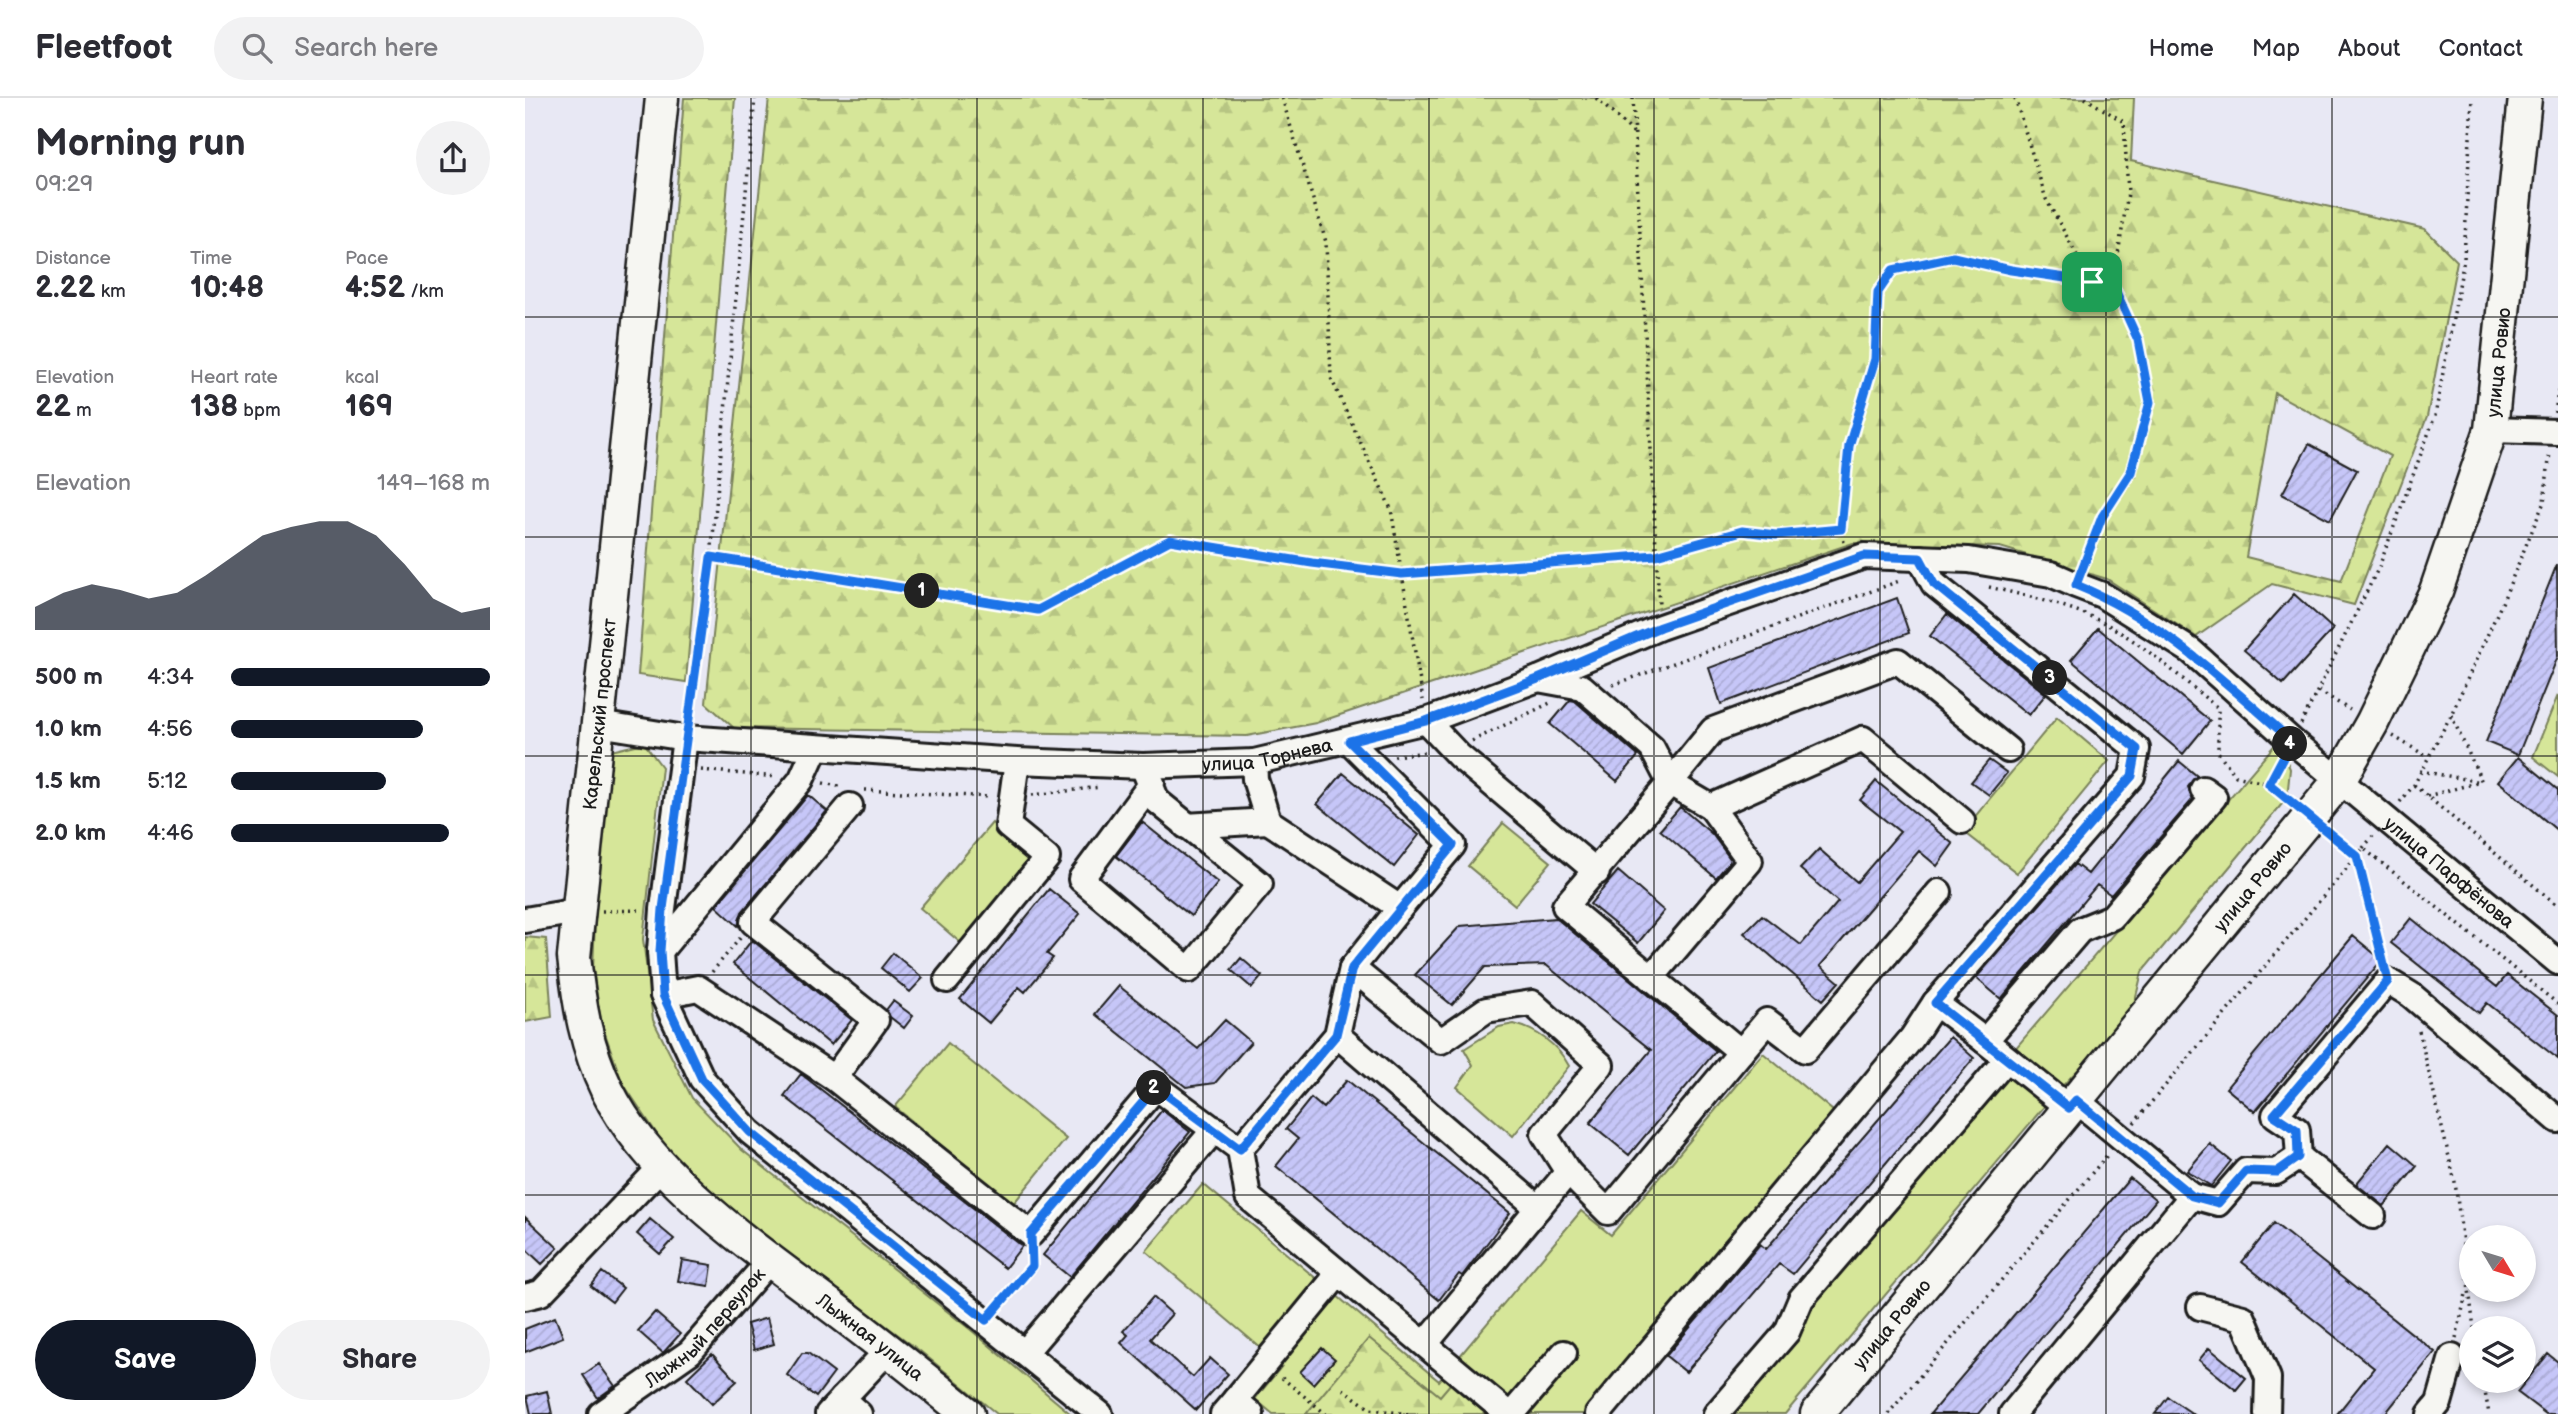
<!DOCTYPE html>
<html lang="en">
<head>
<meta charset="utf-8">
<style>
  :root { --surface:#fff; --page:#f2f2f3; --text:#2b2b33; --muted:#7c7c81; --line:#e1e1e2; --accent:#111827 }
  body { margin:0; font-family:"Balsamiq Sans",sans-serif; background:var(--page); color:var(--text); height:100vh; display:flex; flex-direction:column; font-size:26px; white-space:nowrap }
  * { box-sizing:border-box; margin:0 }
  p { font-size:23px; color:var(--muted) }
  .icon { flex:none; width:38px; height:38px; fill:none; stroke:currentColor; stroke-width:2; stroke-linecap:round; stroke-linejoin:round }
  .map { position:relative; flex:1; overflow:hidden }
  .panel { display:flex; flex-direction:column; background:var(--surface); width:525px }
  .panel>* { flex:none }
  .needle { width:46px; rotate:128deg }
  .fabs { position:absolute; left:1934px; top:1127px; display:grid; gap:14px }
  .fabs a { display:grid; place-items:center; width:77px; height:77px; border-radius:50%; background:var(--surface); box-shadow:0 4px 10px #0003; font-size:35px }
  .pin { position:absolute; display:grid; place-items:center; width:60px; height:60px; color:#fff; margin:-30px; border-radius:14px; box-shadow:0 4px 10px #0006 }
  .km { position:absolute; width:35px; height:35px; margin:-18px; border-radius:50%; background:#222; color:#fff; font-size:19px; line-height:35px; text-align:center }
  .round { display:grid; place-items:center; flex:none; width:74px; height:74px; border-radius:37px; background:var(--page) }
  .overview { display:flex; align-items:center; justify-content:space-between; height:119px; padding:0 35px }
  h1 { font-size:38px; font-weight:700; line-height:52px }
  .stats { display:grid; grid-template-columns:repeat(3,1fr); gap:10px; height:119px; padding:7px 35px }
  .stats div { display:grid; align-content:center }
  .stats b { font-size:30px; font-weight:700 }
  .stats small { font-size:19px; font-weight:400 }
  .stats p { font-size:19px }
  .chart { height:196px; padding:14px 35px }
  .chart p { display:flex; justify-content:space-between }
  .chart svg { width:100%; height:126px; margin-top:7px; fill:var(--accent); opacity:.7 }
  .primary-button { display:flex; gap:14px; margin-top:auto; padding:14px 35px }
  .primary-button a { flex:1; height:80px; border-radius:42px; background:var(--accent); color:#fff; font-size:28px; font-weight:700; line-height:80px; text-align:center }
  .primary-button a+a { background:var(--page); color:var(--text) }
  ul { padding:0 35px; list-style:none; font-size:23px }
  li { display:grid; grid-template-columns:112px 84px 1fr; align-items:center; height:52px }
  li i { height:18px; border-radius:9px; background:var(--accent) }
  header { display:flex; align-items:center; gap:42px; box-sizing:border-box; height:98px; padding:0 35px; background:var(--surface); border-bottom:2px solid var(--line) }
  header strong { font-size:33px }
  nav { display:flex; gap:38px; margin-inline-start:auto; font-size:24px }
  .search { width:490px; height:63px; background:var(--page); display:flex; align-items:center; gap:18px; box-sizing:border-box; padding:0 24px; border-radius:38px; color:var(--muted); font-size:26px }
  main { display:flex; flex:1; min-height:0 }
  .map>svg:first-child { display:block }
  .green { fill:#d6e699; stroke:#79815a; stroke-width:2 }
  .forest { fill:url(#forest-firs); stroke:#79815a; stroke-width:2; fill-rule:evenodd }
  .building { fill:url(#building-hatch); stroke:#1c1c1c; stroke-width:2 }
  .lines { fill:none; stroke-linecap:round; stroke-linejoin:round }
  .minor-casing { stroke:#1c1c1c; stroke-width:30 }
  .major-casing { stroke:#1c1c1c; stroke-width:37 }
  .path { stroke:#1c1c1c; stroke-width:3.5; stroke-dasharray:2 5; stroke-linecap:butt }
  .minor { stroke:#f6f6f2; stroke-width:24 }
  .major { stroke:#f6f6f2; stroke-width:32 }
  .route-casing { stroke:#fff; stroke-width:14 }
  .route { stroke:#1a73e8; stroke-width:9 }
  .grid { fill:none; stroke:#1c1c1c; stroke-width:2; stroke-opacity:0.55 }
  .labels { text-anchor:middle; stroke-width:7; stroke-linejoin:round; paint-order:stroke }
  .street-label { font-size:19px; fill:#1c1c1c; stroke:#f6f6f2 }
</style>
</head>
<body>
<header>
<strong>Fleetfoot</strong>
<div class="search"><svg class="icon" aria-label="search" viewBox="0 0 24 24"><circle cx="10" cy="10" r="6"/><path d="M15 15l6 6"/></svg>Search here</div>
<nav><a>Home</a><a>Map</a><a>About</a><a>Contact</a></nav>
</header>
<main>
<section class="panel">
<div class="overview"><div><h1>Morning run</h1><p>09:29</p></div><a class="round"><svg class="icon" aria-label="share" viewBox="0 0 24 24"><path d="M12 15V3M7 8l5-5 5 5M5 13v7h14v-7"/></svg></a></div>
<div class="stats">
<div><p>Distance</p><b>2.22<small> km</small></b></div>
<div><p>Time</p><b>10:48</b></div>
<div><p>Pace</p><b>4:52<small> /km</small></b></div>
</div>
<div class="stats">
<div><p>Elevation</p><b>22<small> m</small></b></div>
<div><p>Heart rate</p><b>138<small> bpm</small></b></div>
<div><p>kcal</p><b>169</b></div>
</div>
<div class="chart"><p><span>Elevation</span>149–168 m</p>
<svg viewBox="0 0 160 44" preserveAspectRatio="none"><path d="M0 44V36L10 31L20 28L30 30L40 33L50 31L60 25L70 18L80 11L90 8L100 6L110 6L120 11L130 21L140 33L150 38L160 36V44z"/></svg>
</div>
<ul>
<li><b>500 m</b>4:34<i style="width:100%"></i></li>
<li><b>1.0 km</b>4:56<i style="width:74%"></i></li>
<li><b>1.5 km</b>5:12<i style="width:60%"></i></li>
<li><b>2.0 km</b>4:46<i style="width:84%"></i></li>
</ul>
<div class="primary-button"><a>Save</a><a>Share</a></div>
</section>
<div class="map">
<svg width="2033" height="1316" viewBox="0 0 2033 1316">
  <defs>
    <pattern id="forest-firs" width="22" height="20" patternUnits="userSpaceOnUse" patternTransform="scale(1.75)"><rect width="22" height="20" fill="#d6e699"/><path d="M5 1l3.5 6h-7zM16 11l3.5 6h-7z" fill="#b7c583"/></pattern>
    <pattern id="building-hatch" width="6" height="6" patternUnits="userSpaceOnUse" patternTransform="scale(1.75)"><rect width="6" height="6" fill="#c6c6f8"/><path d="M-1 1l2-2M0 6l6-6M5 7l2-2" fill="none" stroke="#aaaad4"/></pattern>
  </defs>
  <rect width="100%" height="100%" fill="#e8e8f4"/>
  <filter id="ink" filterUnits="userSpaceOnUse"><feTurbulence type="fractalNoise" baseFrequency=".0143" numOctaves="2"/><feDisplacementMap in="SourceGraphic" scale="14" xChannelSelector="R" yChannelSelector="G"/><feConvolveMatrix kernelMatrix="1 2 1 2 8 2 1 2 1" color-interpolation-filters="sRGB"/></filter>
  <g filter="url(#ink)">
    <path class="green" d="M2033,597V679L2008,659Z
      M1532,619L1584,663L1492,775L1438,733Z
      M1754,642L1765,671L1762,700L1617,874L1607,915L1528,998L1260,1316H1178Z
      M119,645L137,669L118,841L128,922L167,1000L217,1052L446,1232L546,1316H472L395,1253L204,1111L142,1051L97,984L76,924L68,871L71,798L86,653Z
      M467,725L509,760L437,846L395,810Z
      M978,725L1026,764L990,807L943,768Z
      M989,926C1011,931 1033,947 1044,968L988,1038L932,989L948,967L939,951L974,929Z
      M423,945L541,1041L488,1106L370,1009Z
      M1238,955L1314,1018L1065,1316H748L730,1301L757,1268L621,1153L678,1086L914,1283L1056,1113L1086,1137Z"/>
    <path class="forest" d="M159,0H210L161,584L113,577Z
      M244,0H1609L1606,63L1900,131L1932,163L1902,319L1829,507L1747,486L1671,539L1582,481L1475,449L1328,445L791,625L722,638L209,630L181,605ZM1750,295L1865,358L1816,483L1721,459Z
      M0,839L21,841L27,919L0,924Z
      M844,1240L915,1298L926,1285L963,1316H781Z"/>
    <path class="building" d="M1784,346L1832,372L1805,422L1757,396Z
      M2032,466L2033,558L1993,657L1961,644Z
      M1769,496L1808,531L1758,586L1719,552Z
      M1372,500L1384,535L1196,606L1184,570Z
      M1422,516L1521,596L1504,617L1405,538Z
      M1573,530L1685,623L1658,656L1546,562Z
      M1045,602L1050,603L1113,658L1092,683L1025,626Z
      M1993,659L2033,692V733L1973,683Z
      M1464,662L1482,675L1464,697L1446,684Z
      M1654,663L1672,678L1663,689L1668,701L1586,797L1572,787L1476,901L1451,880L1550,766L1563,776Z
      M818,675L894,737L869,769L792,706Z
      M1351,683L1428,746L1412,768L1394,753L1295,868L1314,884L1298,902L1219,835L1237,817L1276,847L1313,804L1275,771L1294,751L1332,784L1375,734L1335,702Z
      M283,697L302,713L217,814L213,828L191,808Z
      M1155,709L1187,736L1206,762L1191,780L1135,732Z
      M617,724L693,785L666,818L591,758Z
      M1093,773L1139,813L1113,845L1065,806Z
      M524,791L555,816L522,856L528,860L500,894L494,889L464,925L435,901Z
      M1031,820L1191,953L1104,1057L1065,1025L1126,952L1021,867L960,869L927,907L890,877L935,828Z
      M1886,820L1972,889L1982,877L2033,917V961L1962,905L1954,915L1866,845Z
      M1828,838L1857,862L1730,1014L1701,990Z
      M227,842L327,922L306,947L208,866Z
      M368,855L398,880L385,894L356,870Z
      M716,860L737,878L727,890L706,872Z
      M594,888L673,951L700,922L726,944L690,985L661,989L570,916Z
      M368,903L388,918L379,930L365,919L361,912Z
      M1425,939L1449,960L1268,1176L1254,1166L1161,1274L1141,1258L1235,1146L1241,1151Z
      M276,976L497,1148L480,1170L259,998Z
      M822,982L985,1115L937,1178L934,1176L914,1202L751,1068L773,1041L761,1031L786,1000L798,1010Z
      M637,1012L665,1034L545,1179L518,1157Z
      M1865,1045L1892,1068L1859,1108L1831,1086Z
      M1685,1046L1706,1063L1686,1088L1662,1073Z
      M1605,1080L1631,1102L1453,1316H1405Z
      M0,1119L33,1150L17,1166L0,1150Z
      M125,1121L149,1141L135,1156L112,1136Z
      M1749,1125L1910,1254L1860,1316H1812L1849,1270L1717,1164Z
      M157,1162L187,1167L184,1188L153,1183Z
      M77,1174L98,1190L87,1204L66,1188Z
      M628,1199L647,1216L625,1241L668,1279L685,1260L703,1276L671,1312L596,1245L603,1237L598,1233Z
      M130,1214L155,1236L138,1255L113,1233Z
      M30,1219L38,1239L0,1254V1231Z
      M242,1220L249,1246L229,1252L222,1226Z
      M797,1250L810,1261L788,1286L775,1274Z
      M1684,1250L1721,1280L1711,1292L1674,1262Z
      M277,1255H283L309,1275L291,1299L262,1277Z
      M187,1256L212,1283L187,1306L162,1280Z
      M2023,1256L2033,1264V1316H2021L1992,1294Z
      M74,1266L90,1288L73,1300L58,1277Z
      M22,1293L27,1316H6L2,1298Z
      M1643,1299L1668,1316H1630Z"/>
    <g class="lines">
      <g class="minor-casing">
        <g id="minor">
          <path d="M1966,332L2033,334"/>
          <path d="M901,623L934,658L1072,774"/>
          <path id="s1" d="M73,626L160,640L492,663L618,668L729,664L901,623L1013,581L1135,529L1339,458L1444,462L1526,476L1551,487L1577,497L1666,553L1767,643L2033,864"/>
          <path d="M160,640L138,811L135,853L138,897L177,981L225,1034L575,1316"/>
          <path d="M824,643L928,747L875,810"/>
          <path d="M618,668L632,703L735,786L664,872L556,781L627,685"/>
          <path d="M325,708L228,824L351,922L309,980L506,1136L631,989L715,1051L723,1099L983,1316"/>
          <path d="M1186,709L1338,641L1437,723"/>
          <path d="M661,728L743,723"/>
          <path d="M0,822L53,813"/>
          <path d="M135,853L276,682L290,651"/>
          <path d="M827,870L916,943L961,912L1007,905L1076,967L1019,1036L1043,1074L1083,1114L1216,954L1040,808L1145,685L1127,650L1057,589L1013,581"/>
          <path d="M1126,880L1225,763L1186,709L1145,685L1188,632L1373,563L1483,652"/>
          <path d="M422,882L522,760L483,728L492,663"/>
          <path d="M138,897L173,890L309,980"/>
          <path d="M1410,905L1460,943"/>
          <path d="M812,937L1013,1110"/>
          <path d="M1216,954L1242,923L1280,952L1414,794"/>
          <path d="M1544,1010L1460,943L1555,832L1587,819L1689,699L1678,691"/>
          <path d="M715,1051L812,937L827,870L875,810L743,723L730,681L729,664"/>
          <path d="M1667,1098L1693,1105L1721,1073L1751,1074L1774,1059"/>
          <path d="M1848,1118L1774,1059L1772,1032L1750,1017L1863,883L1886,897L2033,1022"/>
          <path d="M0,1199L16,1195L137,1068"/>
          <path d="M1675,1209L1718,1220L1743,1280L1742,1316"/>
          <path d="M900,1246L1043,1074"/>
          <path d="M501,1253L690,1031"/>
          <path d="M317,1301L334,1316"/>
          <path d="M710,1302L814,1175"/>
          <path id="s2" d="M76,1316L165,1254L245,1162"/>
          <path d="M303,1316L364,1251"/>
          <path d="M698,1316L710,1302L726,1316"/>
          <path d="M987,1316L1039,1255"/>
          <path d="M1073,1316L1387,940L1410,905L1607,678L1612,651L1409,486L1395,460"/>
          <path d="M1191,1316L1262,1234L1276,1201L1482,961"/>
          <path d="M1487,1316L1667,1098L1551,1002"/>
          <path d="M1905,1316L1914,1305L1927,1259"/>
        </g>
      </g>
      <g class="major-casing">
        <g id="major">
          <path id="s3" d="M137,0L49,859C54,906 61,949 82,992C125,1080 233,1153 310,1211C355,1245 399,1280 443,1316"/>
          <path id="s4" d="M1292,1316L1814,683L1847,625L1911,493L1966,332L2000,0"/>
        </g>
      </g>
      <path class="path" d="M757,0L801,144L806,280L866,411L898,602
        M1071,0L1109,35
        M1108,0L1134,508
        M1490,0L1521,101L1567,184
        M2030,315L2033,293
        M1319,444L1316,431L1324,348L1350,261L1353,194L1369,172L1428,159L1486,172L1588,187
        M186,459L513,512L645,442L787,465L877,476L1131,457L1217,433L1251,437L1316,431
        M1558,469L1577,419L1606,374L1624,304L1613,242L1588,187L1603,95L1599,24L1560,0
        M1464,489C1497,497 1531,504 1562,517C1609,536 1654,579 1693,610V654L1711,678L1744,686L1765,704
        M1088,587L1377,482
        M1794,593L1825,612
        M1926,617L1957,684
        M163,621L186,459L230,0
        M1776,626L1854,469L1910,318L1939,161L1947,0
        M1868,638L1903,659
        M947,643L1025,605
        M869,658L903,654
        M176,672L252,679
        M1895,673L1957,684
        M298,685L318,689
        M1744,686L1758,661
        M1889,687L2033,808
        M340,692L465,699
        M507,697L576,689
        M1902,698L1955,684
        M1875,704L1889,687L1926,617L1977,505L2019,404L2025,354
        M1804,735L1832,758L1838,750L2033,906
        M1838,750L1848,738
        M1832,759L1858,864
        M77,813L118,812
        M187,874L216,839
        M1894,933L1930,1084L1949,1230
        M1609,1025L1832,758
        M474,1207L507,1168V1157
        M1931,1240L1941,1196
        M757,1280L801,1316
        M1958,1283L1964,1316
        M818,1291L845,1311L883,1316
        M1363,1316L1584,1055"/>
      <use href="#minor" class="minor"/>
      <use href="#major" class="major"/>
    </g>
  </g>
  <g class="lines" filter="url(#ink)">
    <g class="route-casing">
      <path id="route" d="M1428,159L1486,172L1588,187L1613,242L1625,304L1606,374L1577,419L1551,487C1635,521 1700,584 1767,643L1744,686L1832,758L1863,883L1749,1017L1772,1032L1773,1059L1752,1074L1721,1073L1693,1105L1667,1098L1551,1002L1544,1010L1410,905L1607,678L1612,651L1409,486L1395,460L1339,458L1135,529L1013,581L901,623L824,643L928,747L827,870L811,937L715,1051L631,989L506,1136L507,1168L461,1222L225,1034L177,981L138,897L135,853L138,811L186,459L513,512L645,442L787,465L877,476L1131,457L1217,433L1251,437L1316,431L1324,348L1350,261L1353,194L1368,172Z"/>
    </g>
    <use href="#route" class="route"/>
  </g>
  <path class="grid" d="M226,0V1316M452,0V1316M678,0V1316M904,0V1316M1129,0V1316M1355,0V1316M1581,0V1316M1807,0V1316M0,219H2033M0,439H2033M0,658H2033M0,877H2033M0,1097H2033"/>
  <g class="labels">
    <g class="street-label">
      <text dy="7" stroke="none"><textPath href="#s4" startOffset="1272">улица Ровио</textPath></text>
      <text transform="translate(74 616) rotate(-84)" y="7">Карельский проспект</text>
      <text dy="7" stroke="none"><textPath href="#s1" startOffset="672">улица Торнева</textPath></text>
      <text dy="7" stroke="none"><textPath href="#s1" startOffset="1992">улица Парфёнова</textPath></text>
      <text dy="7" stroke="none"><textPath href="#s4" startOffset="684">улица Ровио</textPath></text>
      <text dy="7" stroke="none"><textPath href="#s4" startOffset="117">улица Ровио</textPath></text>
      <text dy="7" stroke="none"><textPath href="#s2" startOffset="136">Лыжный переулок</textPath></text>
      <text dy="7" stroke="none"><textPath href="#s3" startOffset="1365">Лыжная улица</textPath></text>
    </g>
  </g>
</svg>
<div class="fabs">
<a><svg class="needle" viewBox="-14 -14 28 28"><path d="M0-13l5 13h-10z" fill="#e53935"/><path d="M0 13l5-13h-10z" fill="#7c7c81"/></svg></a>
<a><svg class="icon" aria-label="layers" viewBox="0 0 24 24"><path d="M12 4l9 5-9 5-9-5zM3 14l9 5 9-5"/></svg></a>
</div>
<div class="pin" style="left:1567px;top:184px;background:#1e9e55"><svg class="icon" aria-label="arrive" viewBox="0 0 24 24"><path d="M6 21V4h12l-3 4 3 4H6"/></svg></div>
<b class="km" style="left:397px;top:493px">1</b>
<b class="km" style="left:629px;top:990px">2</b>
<b class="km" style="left:1525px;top:580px">3</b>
<b class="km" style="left:1765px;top:646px">4</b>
</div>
</main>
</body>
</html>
